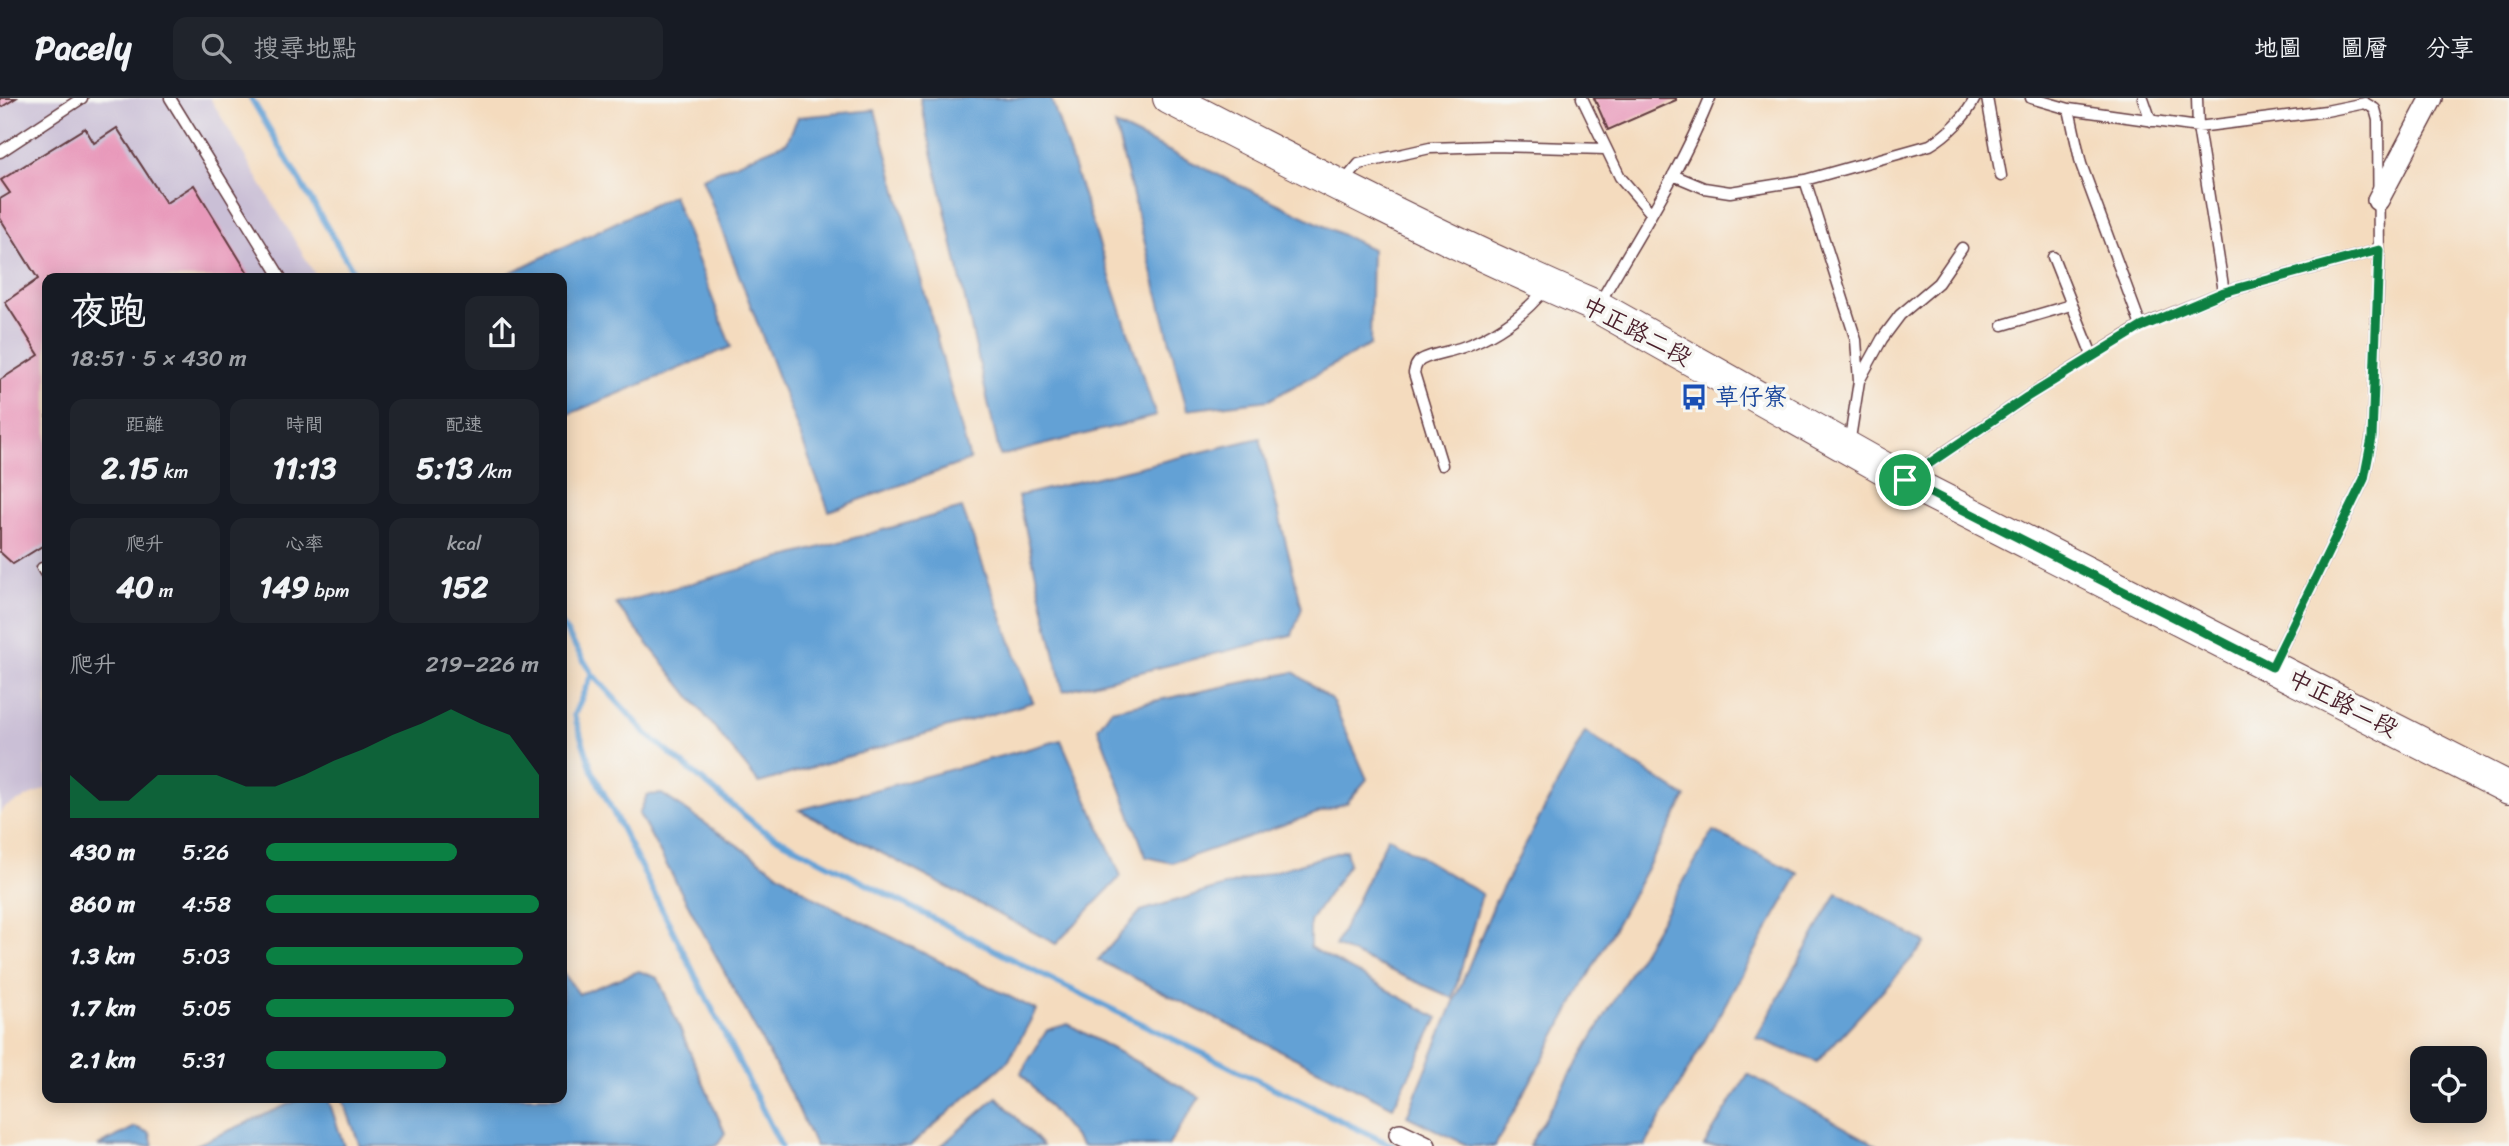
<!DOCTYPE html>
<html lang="zh-TW">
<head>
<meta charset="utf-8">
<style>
  :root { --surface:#171b24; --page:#20242c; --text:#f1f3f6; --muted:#9ea1a6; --line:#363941; --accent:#0b8043 }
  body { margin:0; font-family:Sriracha,"LXGW WenKai TC",sans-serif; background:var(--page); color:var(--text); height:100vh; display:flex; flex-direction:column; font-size:26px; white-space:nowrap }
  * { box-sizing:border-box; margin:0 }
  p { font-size:23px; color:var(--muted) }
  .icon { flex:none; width:38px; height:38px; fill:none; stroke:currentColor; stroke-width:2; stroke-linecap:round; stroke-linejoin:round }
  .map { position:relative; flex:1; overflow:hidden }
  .drawer { position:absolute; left:42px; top:175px; width:525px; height:830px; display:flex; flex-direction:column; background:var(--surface); border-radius:14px; box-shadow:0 4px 18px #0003 }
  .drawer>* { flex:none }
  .controls { position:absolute; left:2410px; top:948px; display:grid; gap:14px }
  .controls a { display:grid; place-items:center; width:77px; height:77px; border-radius:14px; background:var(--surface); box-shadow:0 4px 18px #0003; font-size:35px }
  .pin { position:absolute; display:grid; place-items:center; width:60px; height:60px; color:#fff; margin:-30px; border:4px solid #fff; border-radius:50%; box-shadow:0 2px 7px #0007 }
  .round { display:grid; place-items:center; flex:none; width:74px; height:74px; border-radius:14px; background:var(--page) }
  .overview { display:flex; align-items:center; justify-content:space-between; height:119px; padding:0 28px }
  h1 { font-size:38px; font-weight:700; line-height:52px }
  .stats { display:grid; grid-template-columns:repeat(3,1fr); gap:10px; height:119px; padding:7px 28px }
  .stats div { display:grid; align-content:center; border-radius:14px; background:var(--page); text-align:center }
  .stats b { font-size:30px; font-weight:700 }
  .stats small { font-size:19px; font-weight:400 }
  .stats p { font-size:19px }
  .chart { height:196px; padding:14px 28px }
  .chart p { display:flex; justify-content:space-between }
  .chart svg { width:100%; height:126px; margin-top:7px; fill:var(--accent); opacity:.7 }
  ul { padding:0 28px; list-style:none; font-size:23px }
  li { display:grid; grid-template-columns:112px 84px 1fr; align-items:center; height:52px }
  li i { height:18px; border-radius:9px; background:var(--accent) }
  header { display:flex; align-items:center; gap:42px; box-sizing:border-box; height:98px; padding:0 35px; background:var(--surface); border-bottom:2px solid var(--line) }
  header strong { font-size:33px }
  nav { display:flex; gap:38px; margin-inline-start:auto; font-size:24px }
  .search { width:490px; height:63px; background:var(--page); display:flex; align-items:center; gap:18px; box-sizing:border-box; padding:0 24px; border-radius:14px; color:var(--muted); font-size:26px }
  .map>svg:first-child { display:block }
  .industrial { fill:#cabfd6 }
  .water { fill:#64a1d5; stroke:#576080; stroke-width:2 }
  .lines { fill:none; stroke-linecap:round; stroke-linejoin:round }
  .stream { stroke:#64a1d5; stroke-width:6 }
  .building { fill:#e898ba }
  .lane-casing { stroke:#643b41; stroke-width:13 }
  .street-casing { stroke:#643b41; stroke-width:24 }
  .primary-casing { stroke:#643b41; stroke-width:34 }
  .lane { stroke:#fff; stroke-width:10 }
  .street { stroke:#fff; stroke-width:21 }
  .primary { stroke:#fff; stroke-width:32 }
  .route-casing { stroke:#fff; stroke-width:14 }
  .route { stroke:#0b8043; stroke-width:9 }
  .labels { text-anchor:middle; stroke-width:7; stroke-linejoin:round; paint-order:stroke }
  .street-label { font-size:24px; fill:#4a1f2b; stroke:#f6f6f2 }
  .transit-label { font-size:24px; fill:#164399; stroke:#f6f6f2; text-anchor:start }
</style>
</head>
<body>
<header>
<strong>Pacely</strong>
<div class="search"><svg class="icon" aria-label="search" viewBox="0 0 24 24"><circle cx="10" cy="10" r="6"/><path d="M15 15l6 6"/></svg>搜尋地點</div>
<nav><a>地圖</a><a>圖層</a><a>分享</a></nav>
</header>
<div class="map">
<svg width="2509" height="1048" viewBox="0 0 2509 1048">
  <rect width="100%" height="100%" fill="#f6f6f2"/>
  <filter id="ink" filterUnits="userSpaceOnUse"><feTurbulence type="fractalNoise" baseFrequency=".0143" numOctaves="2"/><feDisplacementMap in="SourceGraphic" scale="14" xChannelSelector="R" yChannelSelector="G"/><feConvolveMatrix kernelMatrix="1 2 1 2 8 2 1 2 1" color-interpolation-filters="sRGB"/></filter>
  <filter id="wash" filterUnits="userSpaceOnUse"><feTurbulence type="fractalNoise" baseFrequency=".00686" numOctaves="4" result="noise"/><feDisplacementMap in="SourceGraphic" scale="28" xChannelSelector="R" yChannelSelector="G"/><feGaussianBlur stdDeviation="1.57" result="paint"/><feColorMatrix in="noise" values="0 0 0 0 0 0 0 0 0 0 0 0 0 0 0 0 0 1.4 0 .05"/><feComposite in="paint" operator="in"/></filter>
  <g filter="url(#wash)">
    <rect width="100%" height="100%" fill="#f4dbbe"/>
    <path class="industrial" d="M0,0H210L317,180H47V690L3,710L0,716Z"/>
    <path class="water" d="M920,0H1051L1156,318L1000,358Z
      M875,12L970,362L829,413L702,80L787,44L798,19Z
      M1115,27L1372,151L1370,247L1269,302L1187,312Z
      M673,97L731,249L562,319V180H499Z
      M1260,340L1302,510L1292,537L1063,593L1018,398Z
      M962,410L1033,604L759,685L616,506Z
      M1294,574L1332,602L1367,681L1347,705L1172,765L1146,759L1098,630L1111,612Z
      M1585,634L1686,699L1495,1048H1469L1407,1018L1495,804Z
      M1061,642L1121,778L1056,846L799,712Z
      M662,696L815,800L1036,912L1009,962L910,1048H815L796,1006L639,716L647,697Z
      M1713,733L1799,776L1645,1048H1529Z
      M1388,739L1482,796L1453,900L1335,848Z
      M1346,752L1349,766L1310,823V849L1438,920L1393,1009L1098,862L1141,813Z
      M1837,795L1926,845L1817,964L1756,940Z
      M562,873L579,896L639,873L658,880L725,1035L716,1048H360L342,999H562Z
      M1068,926L1200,999L1168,1048H1082L1021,975L1047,932Z
      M1748,976L1878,1048H1704Z
      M305,999L328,1000L344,1048H194Z
      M997,999L1043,1048H941Z
      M135,1029L150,1035L153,1048H98Z"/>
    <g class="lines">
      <path class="stream" d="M251,0L357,180
        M562,527L592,576L648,637L762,732L1056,884L1393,1048
        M592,576L574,617L592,672L781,1048"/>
    </g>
    <g id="blocks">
      <path class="building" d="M0,0H16L0,10Z
        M1594,0H1676V2L1608,32Z
        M85,30L94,45L117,30L166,105L194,87L251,180H47V445L13,466L0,454V282L39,257L5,204L38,181L0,120V101L10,95L1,82Z"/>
    </g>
  </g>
  <g filter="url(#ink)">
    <use href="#blocks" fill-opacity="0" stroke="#643b41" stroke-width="2"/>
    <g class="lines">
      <g class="lane-casing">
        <path id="lane" d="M170,0L281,180
          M1582,0L1620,79L1651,115
          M1987,0L2001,78
          M2031,0L2069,11L2198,29L2326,13L2365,5L2375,11L2378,22L2379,164L2372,339L2364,381L2273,567
          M2143,0L2151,23
          M2197,0L2198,29L2224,194
          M2069,11L2081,66L2141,228
          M0,54L82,0
          M1673,77L1704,90L1730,94L1805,82L1930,47C1947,37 1967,18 1975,0
          M1805,82L1856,242L1859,283L1849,347
          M1342,86L1359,66L1430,50L1493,48L1605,51
          M2053,159L2092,257
          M1599,206C1637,139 1681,72 1710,0
          M2003,227L2071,207
          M1859,283L1882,241L1900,217L1938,185L1962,150
          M1442,367L1414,275C1415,270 1416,265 1421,262C1433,255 1450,254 1463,249C1496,237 1524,217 1546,190
          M1910,378L2027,299L2141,228L2224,194L2379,152
          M42,470L47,478"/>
      </g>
      <g class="street-casing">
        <path id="street" d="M2378,102L2432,0
          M1400,1036L1425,1048"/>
      </g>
      <g class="primary-casing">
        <path id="primary" d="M1169,0C1310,73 1451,146 1598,209L1905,382L2509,690"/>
      </g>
      <use href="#lane" class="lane"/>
      <use href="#street" class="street"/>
      <use href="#primary" class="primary"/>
    </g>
  </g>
  <g class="lines" filter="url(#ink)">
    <g class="route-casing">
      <path id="route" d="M2379,152L2372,340L2364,381L2272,569L1905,382L2027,299L2141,229L2224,194Z"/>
    </g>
    <use href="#route" class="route"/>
  </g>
  <defs>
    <g id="bus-bare" transform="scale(2.1)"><path d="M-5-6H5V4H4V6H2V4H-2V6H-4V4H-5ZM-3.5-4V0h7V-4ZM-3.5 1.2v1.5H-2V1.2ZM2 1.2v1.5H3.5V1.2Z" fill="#1a4fb4" stroke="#f6f6f2" stroke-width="2.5" paint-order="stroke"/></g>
  </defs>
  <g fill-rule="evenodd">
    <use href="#bus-bare" x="1694" y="299"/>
  </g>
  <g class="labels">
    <g class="street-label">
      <text transform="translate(1637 233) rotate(28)" y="8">中正路二段</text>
      <text transform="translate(2343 605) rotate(27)" y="8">中正路二段</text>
    </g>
    <g class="transit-label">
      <text x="1715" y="307">草仔寮</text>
    </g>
  </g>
</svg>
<div class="controls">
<a><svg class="icon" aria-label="locate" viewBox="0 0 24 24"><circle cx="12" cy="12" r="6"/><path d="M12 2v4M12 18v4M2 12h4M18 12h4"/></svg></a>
</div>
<div class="pin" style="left:1905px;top:382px;background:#1e9e55"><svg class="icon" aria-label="arrive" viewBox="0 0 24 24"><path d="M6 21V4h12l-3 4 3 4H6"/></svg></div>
<section class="drawer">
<div class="overview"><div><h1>夜跑</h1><p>18:51 · 5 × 430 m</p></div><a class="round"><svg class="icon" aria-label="share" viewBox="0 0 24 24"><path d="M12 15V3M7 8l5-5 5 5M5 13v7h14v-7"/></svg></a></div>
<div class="stats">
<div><p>距離</p><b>2.15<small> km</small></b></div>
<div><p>時間</p><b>11:13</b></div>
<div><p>配速</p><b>5:13<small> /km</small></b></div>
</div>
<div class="stats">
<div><p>爬升</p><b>40<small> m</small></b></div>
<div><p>心率</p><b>149<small> bpm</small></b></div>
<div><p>kcal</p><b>152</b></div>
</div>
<div class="chart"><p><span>爬升</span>219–226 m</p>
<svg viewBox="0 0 160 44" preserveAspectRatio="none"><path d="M0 44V29L10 38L20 38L30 29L40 29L50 29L60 33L70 33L80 29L90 24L100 20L110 15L120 11L130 6L140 11L150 15L160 29V44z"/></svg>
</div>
<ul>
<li><b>430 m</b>5:26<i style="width:70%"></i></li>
<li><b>860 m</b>4:58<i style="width:100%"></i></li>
<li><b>1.3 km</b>5:03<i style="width:94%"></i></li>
<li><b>1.7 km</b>5:05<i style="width:91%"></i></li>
<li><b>2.1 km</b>5:31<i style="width:66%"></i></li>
</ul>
</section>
</div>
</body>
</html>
